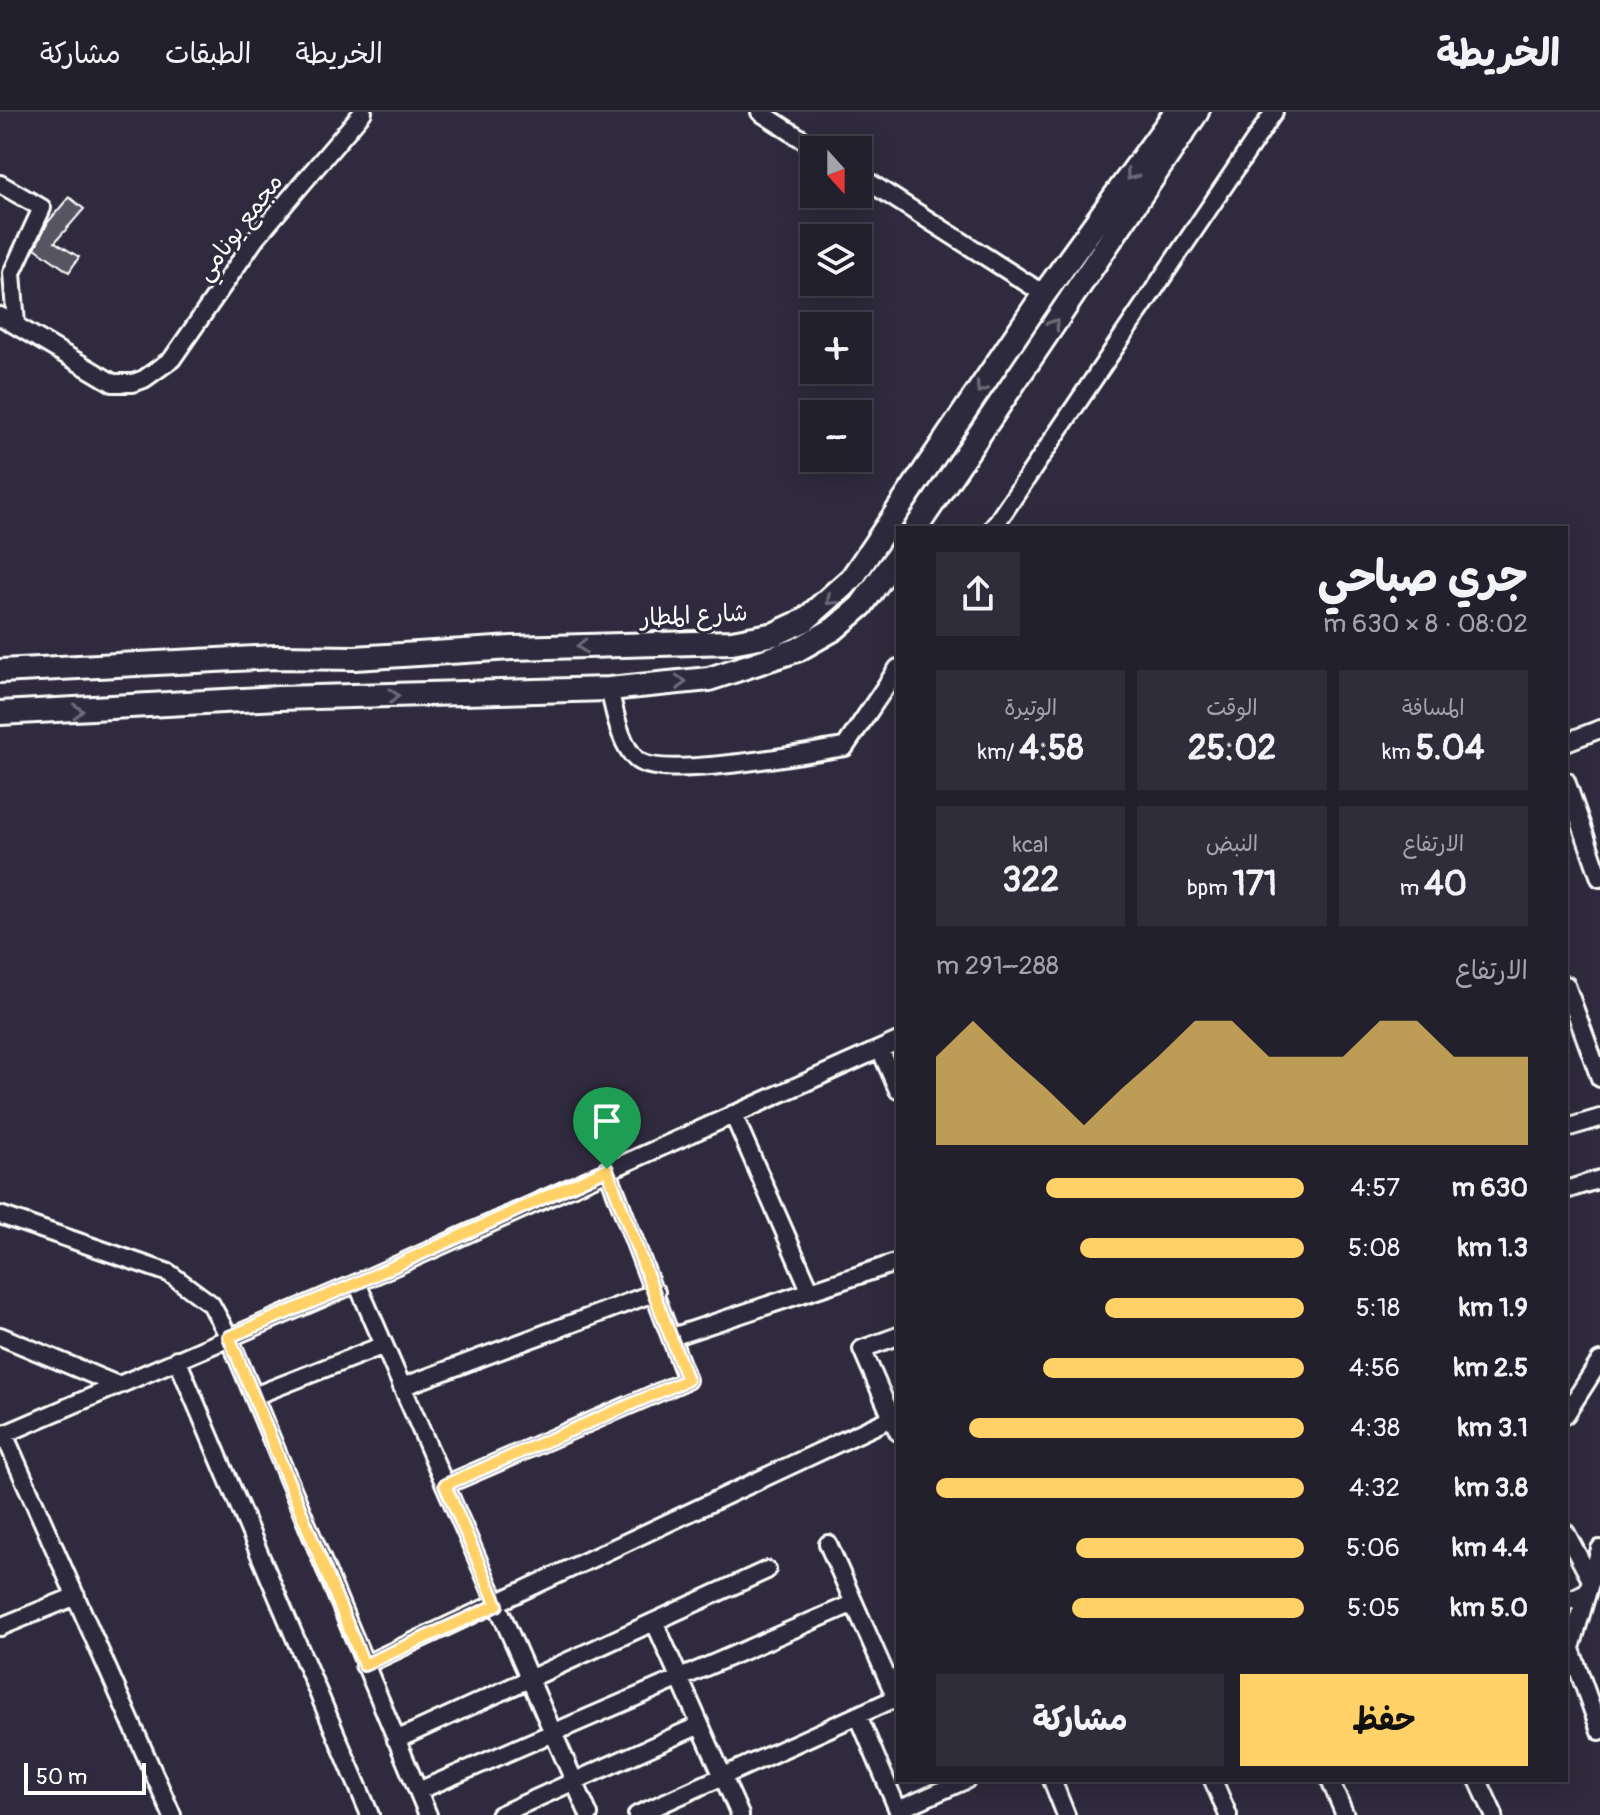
<!DOCTYPE html>
<html lang="ar">
<head>
<meta charset="utf-8">
<style>
  :root { --surface:#23202e; --page:#2f2d3a; --text:#f1f3f6; --muted:#a3a3aa; --line:#403e4a; --accent:#ffd166 }
  body { margin:0; font-family:Pangolin,"Playpen Sans Arabic",sans-serif; background:var(--page); color:var(--text); direction:rtl; height:100vh; display:flex; flex-direction:column; font-size:30px; white-space:nowrap }
  * { box-sizing:border-box; margin:0 }
  p { font-size:26px; color:var(--muted) }
  .icon { flex:none; width:44px; height:44px; fill:none; stroke:currentColor; stroke-width:2; stroke-linecap:round; stroke-linejoin:round }
  .map { position:relative; flex:1; overflow:hidden; direction:ltr }
  .side { position:absolute; left:896px; top:414px; width:672px; height:1256px; display:flex; flex-direction:column; background:var(--surface); border-radius:0px; box-shadow:0 4px 20px #0003,0 0 0 2px var(--line); direction:rtl }
  .side>* { flex:none }
  .needle { width:52px; rotate:159deg }
  .tools { position:absolute; left:800px; top:24px; display:grid; gap:16px }
  .tools a { display:grid; place-items:center; width:72px; height:72px; border-radius:0px; background:var(--surface); box-shadow:0 4px 20px #0003,0 0 0 2px var(--line); font-size:40px }
  .scale { position:absolute; left:24px; bottom:20px; width:122px; box-sizing:border-box; padding-left:8px; border:4px solid #fff; border-top:0; font-size:22px; line-height:28px; white-space:nowrap; color:#fff; -webkit-text-stroke:6px #2f2a3d; paint-order:stroke }
  .pin { position:absolute; display:grid; place-items:center; width:68px; height:68px; color:#fff; margin:-82px -34px; border-radius:50% 50% 50% 0; rotate:-45deg; box-shadow:0 0 8px #0007 }
  .pin .icon { rotate:45deg }
  .round { display:grid; place-items:center; flex:none; width:84px; height:84px; border-radius:0px; background:var(--page) }
  .head { display:flex; align-items:center; justify-content:space-between; height:136px; padding:0 40px }
  h1 { font-size:44px; font-weight:700; line-height:60px }
  .stats { display:grid; grid-template-columns:repeat(3,1fr); gap:12px; height:136px; padding:8px 40px }
  .stats div { display:grid; align-content:center; border-radius:0px; background:var(--page); text-align:center }
  .stats b { font-size:34px; font-weight:700 }
  .stats small { font-size:22px; font-weight:400 }
  .stats p { font-size:22px }
  .chart { height:224px; padding:16px 40px }
  .chart p { display:flex; justify-content:space-between }
  .chart svg { width:100%; height:144px; margin-top:8px; fill:var(--accent); opacity:.7 }
  .action { display:flex; gap:16px; margin-top:auto; padding:16px 40px }
  .action a { flex:1; height:92px; border-radius:0px; background:var(--accent); color:#111; font-size:32px; font-weight:700; line-height:92px; text-align:center }
  .action a+a { background:var(--page); color:var(--text) }
  ul { padding:0 40px; list-style:none; font-size:26px }
  li { display:grid; grid-template-columns:128px 96px 1fr; align-items:center; height:60px }
  li i { height:20px; border-radius:10px; background:var(--accent) }
  header { display:flex; align-items:center; gap:48px; box-sizing:border-box; height:112px; padding:0 40px; background:var(--surface); border-bottom:2px solid var(--line) }
  header strong { font-size:38px }
  nav { display:flex; gap:44px; margin-inline-start:auto; font-size:28px }
  .map>svg:first-child { display:block }
  .building { fill:#595564; stroke:#fff; stroke-width:2 }
  .lines { fill:none; stroke-linecap:round; stroke-linejoin:round }
  .minor-casing { stroke:#fff; stroke-width:22 }
  .major-casing { stroke:#fff; stroke-width:28 }
  .minor { stroke:#2f2a3d; stroke-width:16 }
  .major { stroke:#2f2a3d; stroke-width:22 }
  .oneway { stroke:#6d6a77 }
  .route-casing { stroke:#fff; stroke-width:16 }
  .route { stroke:#ffd166; stroke-width:10 }
  .labels { text-anchor:middle; stroke-width:6; stroke-linejoin:round; paint-order:stroke }
  .street-label { font-size:24px; fill:#fff; stroke:#2f2a3d }
</style>
</head>
<body>
<header>
<strong>الخريطة</strong>
<nav><a>الخريطة</a><a>الطبقات</a><a>مشاركة</a></nav>
</header>
<div class="map">
<svg width="1600" height="1703" viewBox="0 0 1600 1703">
  <rect width="100%" height="100%" fill="#2f2a3d"/>
  <filter id="ink" filterUnits="userSpaceOnUse"><feTurbulence type="fractalNoise" baseFrequency=".0125" numOctaves="2"/><feDisplacementMap in="SourceGraphic" scale="16" xChannelSelector="R" yChannelSelector="G"/><feConvolveMatrix kernelMatrix="1 2 1 2 8 2 1 2 1" color-interpolation-filters="sRGB"/></filter>
  <g filter="url(#ink)">
    <path class="building" d="M69,85L84,97L55,130L79,145L69,160L35,136L48,110Z"/>
    <g class="lines">
      <g class="minor-casing">
        <path id="minor" d="M760,0L819,38
          M858,63L1044,182
          M0,72L42,96L12,161L16,212
          M0,204L113,271H133L144,267L172,247L256,126L363,0
          M993,416L1274,0
          M609,577C615,599 619,630 636,647C660,670 808,640 845,635L898,556
          M1566,630L1600,617
          M1566,669L1600,766
          M1566,873L1600,966
          M880,937L898,978
          M733,1002L810,1178
          M1566,1016L1600,1006
          M1566,1078L1600,1067
          M0,1103L169,1161L211,1192L229,1225L428,1703
          M357,1171L589,1703
          M0,1224L115,1272
          M898,1224L862,1237L898,1320
          M672,1225L898,1150
          M177,1247L370,1703
          M402,1275L656,1180
          M254,1284L384,1233
          M1566,1302L1600,1249
          M4,1322L172,1703
          M0,1324L357,1171L898,929
          M445,1373L687,1268L607,1057
          M1566,1421L1591,1468
          M828,1432L854,1491
          M1566,1490L1588,1479
          M655,1511L740,1703
          M0,1515L76,1484
          M1567,1526L1600,1619
          M1571,1536L1600,1437
          M364,1553L898,1303
          M858,1603L900,1703
          M396,1628L767,1458
          M1052,1668L1066,1703
          M1213,1668L1228,1703
          M1330,1668L1345,1703
          M1478,1668L1494,1703
          M418,1679L854,1491L896,1586
          M898,1698L966,1668
          M499,1703L700,1613
          M637,1703L898,1585"/>
      </g>
      <g class="major-casing">
        <path id="major" d="M916,416L1197,0
          M0,559L276,545L355,546L512,536L732,530L775,522L805,508L852,466L1044,182L1176,0
          M0,601L279,586L609,577L709,567L797,538L834,517L861,494L898,443"/>
      </g>
      <use href="#minor" class="minor"/>
      <use href="#major" class="major"/>
    </g>
    <defs><path id="oneway-chevron" d="M-2-3.5L2.5 0L-2 3.5" fill="none" stroke-width="1.6" stroke-linecap="round" stroke-linejoin="round" transform="scale(2)"/></defs>
    <g class="oneway">
      <use href="#oneway-chevron" transform="translate(1131 63) rotate(126)"/>
      <use href="#oneway-chevron" transform="translate(1054 212) rotate(-56)"/>
      <use href="#oneway-chevron" transform="translate(981 276) rotate(124)"/>
      <use href="#oneway-chevron" transform="translate(831 488) rotate(138)"/>
      <use href="#oneway-chevron" transform="translate(582 534) rotate(178)"/>
      <use href="#oneway-chevron" transform="translate(681 570) rotate(-6)"/>
      <use href="#oneway-chevron" transform="translate(394 584) rotate(-2)"/>
      <use href="#oneway-chevron" transform="translate(78 599) rotate(-2)"/>
    </g>
  </g>
  <g class="lines" filter="url(#ink)">
    <g class="route-casing">
      <path id="route" d="M607,1057L687,1268L445,1373L497,1493L364,1553L229,1225L357,1171Z"/>
    </g>
    <use href="#route" class="route"/>
  </g>
  <g class="labels">
    <g class="street-label">
      <text transform="translate(239 115) rotate(-53)" y="8">مجمع يونامي</text>
      <text transform="translate(694 503) rotate(-3)" y="8">شارع المطار</text>
    </g>
  </g>
</svg>
<div class="tools">
<a><svg class="needle" viewBox="-14 -14 28 28"><path d="M0-13l5 13h-10z" fill="#e53935"/><path d="M0 13l5-13h-10z" fill="#a3a3aa"/></svg></a>
<a><svg class="icon" aria-label="layers" viewBox="0 0 24 24"><path d="M12 4l9 5-9 5-9-5zM3 14l9 5 9-5"/></svg></a>
<a>+</a>
<a>−</a>
</div>
<div class="scale">50 m</div>
<div class="pin" style="left:607px;top:1057px;background:#1e9e55"><svg class="icon" aria-label="arrive" viewBox="0 0 24 24"><path d="M6 21V4h12l-3 4 3 4H6"/></svg></div>
<section class="side">
<div class="head"><div><h1>جري صباحي</h1><p>08:02 · 8 × 630 m</p></div><a class="round"><svg class="icon" aria-label="share" viewBox="0 0 24 24"><path d="M12 15V3M7 8l5-5 5 5M5 13v7h14v-7"/></svg></a></div>
<div class="stats">
<div><p>المسافة</p><b>5.04<small> km</small></b></div>
<div><p>الوقت</p><b>25:02</b></div>
<div><p>الوتيرة</p><b>4:58<small> /km</small></b></div>
</div>
<div class="stats">
<div><p>الارتفاع</p><b>40<small> m</small></b></div>
<div><p>النبض</p><b>171<small> bpm</small></b></div>
<div><p>kcal</p><b>322</b></div>
</div>
<div class="chart"><p><span>الارتفاع</span>288–291 m</p>
<svg viewBox="0 0 160 44" preserveAspectRatio="none"><path d="M0 44V17L10 6L20 17L30 27L40 38L50 27L60 17L70 6L80 6L90 17L100 17L110 17L120 6L130 6L140 17L150 17L160 17V44z"/></svg>
</div>
<ul>
<li><b>630 m</b>4:57<i style="width:70%"></i></li>
<li><b>1.3 km</b>5:08<i style="width:61%"></i></li>
<li><b>1.9 km</b>5:18<i style="width:54%"></i></li>
<li><b>2.5 km</b>4:56<i style="width:71%"></i></li>
<li><b>3.1 km</b>4:38<i style="width:91%"></i></li>
<li><b>3.8 km</b>4:32<i style="width:100%"></i></li>
<li><b>4.4 km</b>5:06<i style="width:62%"></i></li>
<li><b>5.0 km</b>5:05<i style="width:63%"></i></li>
</ul>
<div class="action"><a>حفظ</a><a>مشاركة</a></div>
</section>
</div>
</body>
</html>
